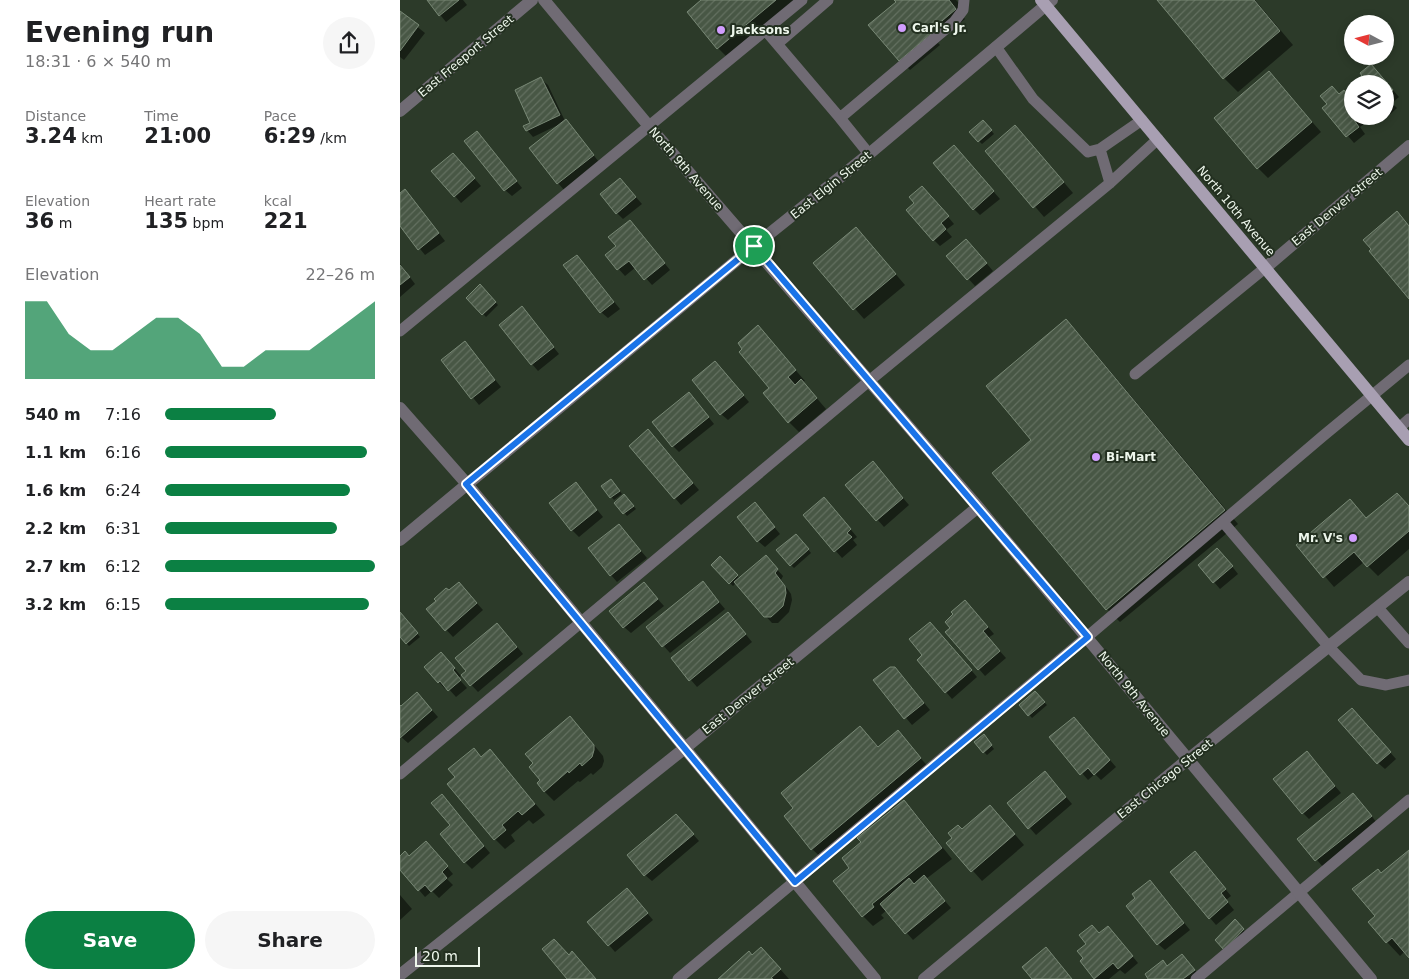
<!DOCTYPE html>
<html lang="en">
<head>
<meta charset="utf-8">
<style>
  :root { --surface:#fff; --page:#f6f6f6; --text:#202124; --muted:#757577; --accent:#0b8043 }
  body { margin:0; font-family:"DejaVu Sans",sans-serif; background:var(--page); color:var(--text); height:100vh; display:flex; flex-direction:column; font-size:19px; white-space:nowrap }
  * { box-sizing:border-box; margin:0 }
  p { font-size:16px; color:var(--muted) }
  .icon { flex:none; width:28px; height:28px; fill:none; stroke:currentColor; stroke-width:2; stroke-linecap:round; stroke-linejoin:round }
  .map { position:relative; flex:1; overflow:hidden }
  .side { display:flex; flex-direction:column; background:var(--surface); width:400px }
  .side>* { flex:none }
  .needle { width:32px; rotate:277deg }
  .fabs { position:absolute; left:944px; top:15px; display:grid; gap:10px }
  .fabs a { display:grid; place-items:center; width:50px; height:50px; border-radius:50%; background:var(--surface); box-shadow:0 2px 8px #0003; font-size:25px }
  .scale { position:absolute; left:15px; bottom:12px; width:65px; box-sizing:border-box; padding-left:5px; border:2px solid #eef7ec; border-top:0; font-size:14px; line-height:18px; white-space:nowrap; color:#eef7ec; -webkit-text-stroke:4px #233020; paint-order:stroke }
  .pin { position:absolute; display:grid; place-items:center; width:42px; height:42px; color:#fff; margin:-21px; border:2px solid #fff; border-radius:50%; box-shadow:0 1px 5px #0007 }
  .round { display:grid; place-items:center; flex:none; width:52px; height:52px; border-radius:26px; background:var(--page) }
  .headline { display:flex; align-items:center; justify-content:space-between; height:85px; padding:0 25px }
  h1 { font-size:28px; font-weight:700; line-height:38px }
  .figures { display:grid; grid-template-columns:repeat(3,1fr); gap:8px; height:85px; padding:5px 25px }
  .figures div { display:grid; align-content:center }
  .figures b { font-size:21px; font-weight:700 }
  .figures small { font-size:14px; font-weight:400 }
  .figures p { font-size:14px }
  .chart { height:140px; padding:10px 25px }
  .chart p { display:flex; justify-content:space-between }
  .chart svg { width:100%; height:90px; margin-top:5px; fill:var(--accent); opacity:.7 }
  .primary-button { display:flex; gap:10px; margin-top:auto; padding:10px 25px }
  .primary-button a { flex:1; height:58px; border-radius:30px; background:var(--accent); color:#fff; font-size:20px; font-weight:700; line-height:58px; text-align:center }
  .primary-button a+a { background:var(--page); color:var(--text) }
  ul { padding:0 25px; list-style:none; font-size:16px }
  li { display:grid; grid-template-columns:80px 60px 1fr; align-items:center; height:38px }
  li i { height:12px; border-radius:6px; background:var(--accent) }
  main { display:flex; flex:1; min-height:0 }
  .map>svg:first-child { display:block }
  .shadow { fill:#0007 }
  .building { fill:url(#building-hatch); stroke:#788875 }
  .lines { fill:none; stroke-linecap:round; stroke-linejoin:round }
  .service { stroke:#706b74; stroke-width:11 }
  .minor { stroke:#706b74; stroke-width:12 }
  .tertiary { stroke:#706b74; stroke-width:12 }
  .primary { stroke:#a89fb2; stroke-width:12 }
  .route-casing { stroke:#fff; stroke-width:10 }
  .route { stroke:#1a73e8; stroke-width:6 }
  .poi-dot { fill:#d19dfe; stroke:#233020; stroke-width:2 }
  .labels { text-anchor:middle; stroke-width:4; stroke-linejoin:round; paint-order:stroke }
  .poi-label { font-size:12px; font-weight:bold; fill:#eef7ec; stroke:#233020; text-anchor:start }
  .street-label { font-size:12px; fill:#eef7ec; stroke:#233020 }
</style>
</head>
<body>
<main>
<section class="side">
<div class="headline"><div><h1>Evening run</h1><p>18:31 · 6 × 540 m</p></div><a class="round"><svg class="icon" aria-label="share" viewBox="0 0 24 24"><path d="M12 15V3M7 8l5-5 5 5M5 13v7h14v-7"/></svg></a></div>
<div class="figures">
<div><p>Distance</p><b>3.24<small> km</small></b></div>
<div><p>Time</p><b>21:00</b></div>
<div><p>Pace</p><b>6:29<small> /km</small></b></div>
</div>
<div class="figures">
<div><p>Elevation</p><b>36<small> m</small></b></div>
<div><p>Heart rate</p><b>135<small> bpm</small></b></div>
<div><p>kcal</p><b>221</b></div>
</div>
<div class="chart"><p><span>Elevation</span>22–26 m</p>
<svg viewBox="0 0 160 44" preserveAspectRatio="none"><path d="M0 44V6L10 6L20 22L30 30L40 30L50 22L60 14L70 14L80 22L90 38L100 38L110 30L120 30L130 30L140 22L150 14L160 6V44z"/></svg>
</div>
<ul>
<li><b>540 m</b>7:16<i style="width:53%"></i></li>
<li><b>1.1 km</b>6:16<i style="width:96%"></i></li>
<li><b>1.6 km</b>6:24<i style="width:88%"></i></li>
<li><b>2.2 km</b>6:31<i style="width:82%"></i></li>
<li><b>2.7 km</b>6:12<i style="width:100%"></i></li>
<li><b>3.2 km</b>6:15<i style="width:97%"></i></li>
</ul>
<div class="primary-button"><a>Save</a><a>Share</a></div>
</section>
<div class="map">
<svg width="1009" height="979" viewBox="0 0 1009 979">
  <defs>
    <pattern id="building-hatch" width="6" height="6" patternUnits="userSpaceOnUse" patternTransform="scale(1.25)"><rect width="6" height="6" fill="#485745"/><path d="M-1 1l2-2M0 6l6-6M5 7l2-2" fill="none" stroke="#637060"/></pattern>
  </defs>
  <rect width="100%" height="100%" fill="#2c3a29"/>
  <path class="shadow" d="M28,0H63L67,5L46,22Z
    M303,0H398L328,58L318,48Z
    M496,0H556L561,5L557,9L565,19L538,43L540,45L510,70L500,60L497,2Z
    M758,0H855L893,45L838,92L824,78Z
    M0,13L25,33L4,60L0,57Z
    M977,72L999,97L992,103L997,108L986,118L984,116L985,84Z
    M869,73L921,132L868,178L858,168Z
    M141,79L148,85L165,121L172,128L199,162L164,190L158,183V125L133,137L127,130L132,123Z
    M944,91L952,100V116H966L969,120L960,127L965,134L954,143L924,108Z
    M583,121L594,134L582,144L579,141Z
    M625,137L673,193L644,217L587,151Z
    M83,139L122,188L112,196L105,190Z
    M560,153L600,199L580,215L574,209Z
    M59,161L81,186L61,203L55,196Z
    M226,186L242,204L223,219L217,213Z
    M0,194L11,197L45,241L25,255L0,224Z
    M529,194L554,224L546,230L552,237L540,246L534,240Z
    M236,228L270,270L252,285L236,267L225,276L207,256Z
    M456,228L505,285L464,319L415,263Z
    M573,247L593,271L575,286L548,256Z
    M177,256L220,309L208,318L201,312Z
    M0,264L15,284L0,297Z
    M80,286L98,305L86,317L68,298Z
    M122,308L159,354L138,371L132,364Z
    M666,320L679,334L838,524L720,622L707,609Z
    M358,327L405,381L403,382L426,409L399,432L389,422L370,388Z
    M65,343L101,387L79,405L42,360Z
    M321,369L349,402L328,420L321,414Z
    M295,400L314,424L279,452L273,446Z
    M255,438L299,490L281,505L275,498Z
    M479,470L509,505L484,527L447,485Z
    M214,483L222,494L214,500L203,487Z
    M182,491L203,517L179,537L172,530Z
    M227,499L236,509L227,516L216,503Z
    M950,501L967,519L1009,506V549L978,576L964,562L934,587L898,545Z
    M431,506L457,537L453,540L457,545L442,558L405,516Z
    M361,511L380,534L365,547L358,541Z
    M219,525L247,558L217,582L211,575Z
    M399,538L411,553L394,568L391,565Z
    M824,556L838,574L820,589L814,582Z
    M320,558L340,579L372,564L383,576L381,580L391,594L392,600L389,612L378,623H372L336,583L333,586L312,565Z
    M303,583L325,609L270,653L247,627Z
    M244,584L264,606L231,633L224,627Z
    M65,590L83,610L53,637L28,610L49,592Z
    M572,608L594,634L588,638L606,658L585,676L547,632Z
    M0,614L20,637L9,646L0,636Z
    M334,620L352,642L297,687L273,659Z
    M537,630L577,677L552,699L546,692L524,655Z
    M104,631L123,654L78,692L62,675Z
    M47,660L61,676L58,678L67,688L56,697L47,687L45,689L39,682Z
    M502,676L530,710L512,725L475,681Z
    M635,693L647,705L632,718L621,705Z
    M23,700L38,717L8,743L0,736V705L1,707Z
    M958,716L996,759L985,769L978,763Z
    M680,725L716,767L701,780L695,774L688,780L651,737Z
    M180,728L203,756L204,761L202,767L193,775L191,773L180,782L178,781L154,801L144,791L142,780Z
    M460,728L479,747L497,732L533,772L426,862L412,849L395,808Z
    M586,739L594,749L587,755L584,752Z
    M74,749L82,758L90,751L145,815L133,824L129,820L111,835L115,841L105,849L95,839L57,778Z
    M913,760L941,793L909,819L903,813Z
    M651,779L672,804L636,835L608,803Z
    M42,796L90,853L72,869L65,862Z
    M960,801L977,823L923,867L899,839Z
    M504,802L514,812L552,859L526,879L551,908L513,940L487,910L481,915L484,918L473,926L463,916L435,881L451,868L462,843Z
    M590,806L624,845L582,881L548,843Z
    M283,823L299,841L252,881L245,875Z
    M33,850L53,874L47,879L53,885L39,898L32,891L25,897L0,868V857H10Z
    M1009,852V956L1005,951L1000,956L987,942L976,917L982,874Z
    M801,859L831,896L826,900L834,910L816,925L810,918Z
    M750,881L790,930L765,950L758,944Z
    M0,895L12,909L0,920Z
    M233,896L253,920L215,952L209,945Z
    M835,921L846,933L828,952Z
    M699,934H714L738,963L725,974L720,970L709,979H696L681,961Z
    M782,956L801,977L798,979H750L763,962L768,967Z
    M352,957L371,959L389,979H320Z"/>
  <path class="building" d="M27,0H59L39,16Z
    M301,0H376L317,49L287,12Z
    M494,0H549L556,9L529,32L531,34L499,61L468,25L496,2Z
    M757,0H854L880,31L823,79Z
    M0,11L19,25L0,51Z
    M971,64L993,90L987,95L991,101L985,106V84H953L962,76L960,73Z
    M869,71L912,122L857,169L814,118Z
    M141,77L160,115L126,131L123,126L130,123L115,90Z
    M932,86L939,94L944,90L952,100V116H959L954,120L959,127L946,137L922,108L927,104L920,96Z
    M166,119L194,155L157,184L129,148Z
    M583,120L592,130L578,142L569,132Z
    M615,125L664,182L633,208L585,151Z
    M77,131L117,181L104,191L64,141Z
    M554,145L594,191L573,210L533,163Z
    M53,153L75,178L54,197L31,171Z
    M220,178L236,197L216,214L200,194Z
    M522,186L549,216L541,223L546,229L533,241L506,210L514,203L509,197Z
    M5,189L39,233L18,250L0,226V193Z
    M997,211L1009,226V299L969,251L971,249L963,240Z
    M230,220L265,263L244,280L229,261L217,270L205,255L216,246L208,237Z
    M456,227L496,274L453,310L413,263Z
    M566,239L587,263L567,280L546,256Z
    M177,255L214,302L200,313L163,265Z
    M0,265L10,277L0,285Z
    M80,284L96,302L82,315L66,298Z
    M122,306L154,347L131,365L99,325Z
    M666,319L825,510L706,610L592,473L631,440L586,386Z
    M358,325L396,370L388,377L395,385L401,379L417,398L388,423L363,393L369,388L339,352L342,349L338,343Z
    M65,341L95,380L71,399L41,360Z
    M315,361L344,395L320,415L292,380Z
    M289,392L309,417L272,447L252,422Z
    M248,429L293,483L274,499L229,446Z
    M473,461L503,498L476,521L445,485Z
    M211,479L220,491L210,498L201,486Z
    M176,482L197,510L171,531L149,503Z
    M997,493L1009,506V531L967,567L954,552L923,578L896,545L950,499L966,518Z
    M224,494L234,506L223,514L214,503Z
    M424,497L451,529L447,533L452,537L434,552L403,515Z
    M355,502L375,527L357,542L337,517Z
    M219,524L241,551L210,576L188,548Z
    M396,534L409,549L390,566L376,550Z
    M817,548L833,566L813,583L798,565Z
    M366,555L378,569L375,573L385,586L386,593L383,606L371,617H364L334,582Z
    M320,556L338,575L329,584L311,565Z
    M303,581L319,602L262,647L246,627Z
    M59,582L77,603L45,631L26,609L36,601L34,599L46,588L49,590Z
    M244,582L258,599L223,628L209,611Z
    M565,600L588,627L583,631L600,651L578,670L545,632L550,628L545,622L553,614L551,612Z
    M0,612L18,633L6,644L0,637Z
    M328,612L346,634L289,681L271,658Z
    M530,622L572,670L545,693L517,660L522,655L509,639Z
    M97,623L117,647L70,686L61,675L66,671L55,658Z
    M41,652L55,668L53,670L61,680L48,691L40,681L38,683L24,667Z
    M490,667H495L524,703L504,719L473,680Z
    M635,691L645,702L628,716L619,705Z
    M17,692L32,710L0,738V705L1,706Z
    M952,708L991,752L977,764L938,720Z
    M170,716L194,745V750L192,757L182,766L180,763L169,773L168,771L144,792L137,783L140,780L129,767L133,763L125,754Z
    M674,717L710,760L694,775L688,768L680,775L649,737Z
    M460,726L478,747L498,730L521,758L411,850L384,816L393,808L381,793Z
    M584,734L592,745L583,753L574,742Z
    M74,748L81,757L90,749L135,804L122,815L118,811L102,825L106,830L94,840L47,784L55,777L48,769Z
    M907,751L935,786L902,814L873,779Z
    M645,771L666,797L628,829L607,803Z
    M953,793L972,816L915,861L897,839Z
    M42,794L84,846L64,863L40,834L50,825L31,803Z
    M504,800L542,848L472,904L474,907L462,917L433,881L449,868L442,858L461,842L457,838Z
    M590,805L615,834L571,872L546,843L552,838L548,833L558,825L562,829Z
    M276,814L294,834L244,876L227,855Z
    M26,841L48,866L42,872L47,878L31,892L25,885L18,891L0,870V856L5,851L9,856Z
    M1009,850V958L992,938L986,943L968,922L975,916L952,889L978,869L981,873Z
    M795,851L826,889L821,893L828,902L809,919L770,872Z
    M524,875L545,901L505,934L480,904L509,878L514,884Z
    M750,880L784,923L757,945L726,906L735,898L732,894Z
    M227,888L248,913L208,946L187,922Z
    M835,919L844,929L824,950L815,940Z
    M692,925L699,933L708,926L733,956L718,969L713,963L694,979L680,961L683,958L677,951L686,944L679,935Z
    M154,939L169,955L172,951L196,979H167L142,949Z
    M361,947L381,969L371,978L373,979H318L349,951L352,955Z
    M646,947L672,979H632L622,967Z
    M782,954L795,970L783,979H748L745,974L763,960L767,966Z"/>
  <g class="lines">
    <path class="service" d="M366,31L440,118L469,154
      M377,44L428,0
      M596,47L633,99L688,152L700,149L742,120
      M440,118L554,22L563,10L564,0
      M700,149L710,183
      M0,331L402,0
      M735,374L865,268
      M999,428L1009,419
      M823,522L929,647L961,680L986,685L1009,680
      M978,608L1009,643
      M0,774L469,381L710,183L758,139
      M278,979L687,637L923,436L1009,365
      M796,979L1009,800"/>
    <path class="minor" d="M144,0L248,125L578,507L971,979
      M0,111L132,0
      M865,268L1009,146
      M0,408L67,484L475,979
      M0,540L354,246L469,154L652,0
      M0,975L285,748L578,507"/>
    <path class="tertiary" d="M524,979L787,760L1009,582"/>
    <path class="primary" d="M641,0L1009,440"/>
  </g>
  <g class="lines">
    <g class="route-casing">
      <path id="route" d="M354,246L688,637L395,882L66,484Z"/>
    </g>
    <use href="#route" class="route"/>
  </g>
  <g class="poi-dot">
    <circle cx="502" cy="28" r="5"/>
    <circle cx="321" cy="30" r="5"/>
    <circle cx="696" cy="457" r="5"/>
    <circle cx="953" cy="538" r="5"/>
  </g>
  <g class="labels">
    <g class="poi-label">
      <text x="512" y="32">Carl's Jr.</text>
      <text x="331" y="34">Jacksons</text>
      <text x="706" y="461">Bi-Mart</text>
      <text x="943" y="542" text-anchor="end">Mr. V's</text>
    </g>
    <g class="street-label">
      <text transform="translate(66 56) rotate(-40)" y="4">East Freeport Street</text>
      <text transform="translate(286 169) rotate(49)" y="4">North 9th Avenue</text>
      <text transform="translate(431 185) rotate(-39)" y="4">East Elgin Street</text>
      <text transform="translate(937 207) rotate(-40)" y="4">East Denver Street</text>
      <text transform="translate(836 211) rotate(50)" y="4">North 10th Avenue</text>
      <text transform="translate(734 694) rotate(51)" y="4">North 9th Avenue</text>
      <text transform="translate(348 696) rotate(-39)" y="4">East Denver Street</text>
      <text transform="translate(765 779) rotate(-39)" y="4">East Chicago Street</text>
    </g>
  </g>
</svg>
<div class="fabs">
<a><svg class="needle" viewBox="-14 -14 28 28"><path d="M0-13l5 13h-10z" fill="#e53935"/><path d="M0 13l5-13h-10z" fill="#757577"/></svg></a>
<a><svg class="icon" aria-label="layers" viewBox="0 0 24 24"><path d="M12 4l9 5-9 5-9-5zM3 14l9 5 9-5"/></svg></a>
</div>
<div class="scale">20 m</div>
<div class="pin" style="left:354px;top:246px;background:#1e9e55"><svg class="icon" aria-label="arrive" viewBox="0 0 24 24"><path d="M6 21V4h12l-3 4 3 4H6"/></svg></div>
</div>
</main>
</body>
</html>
